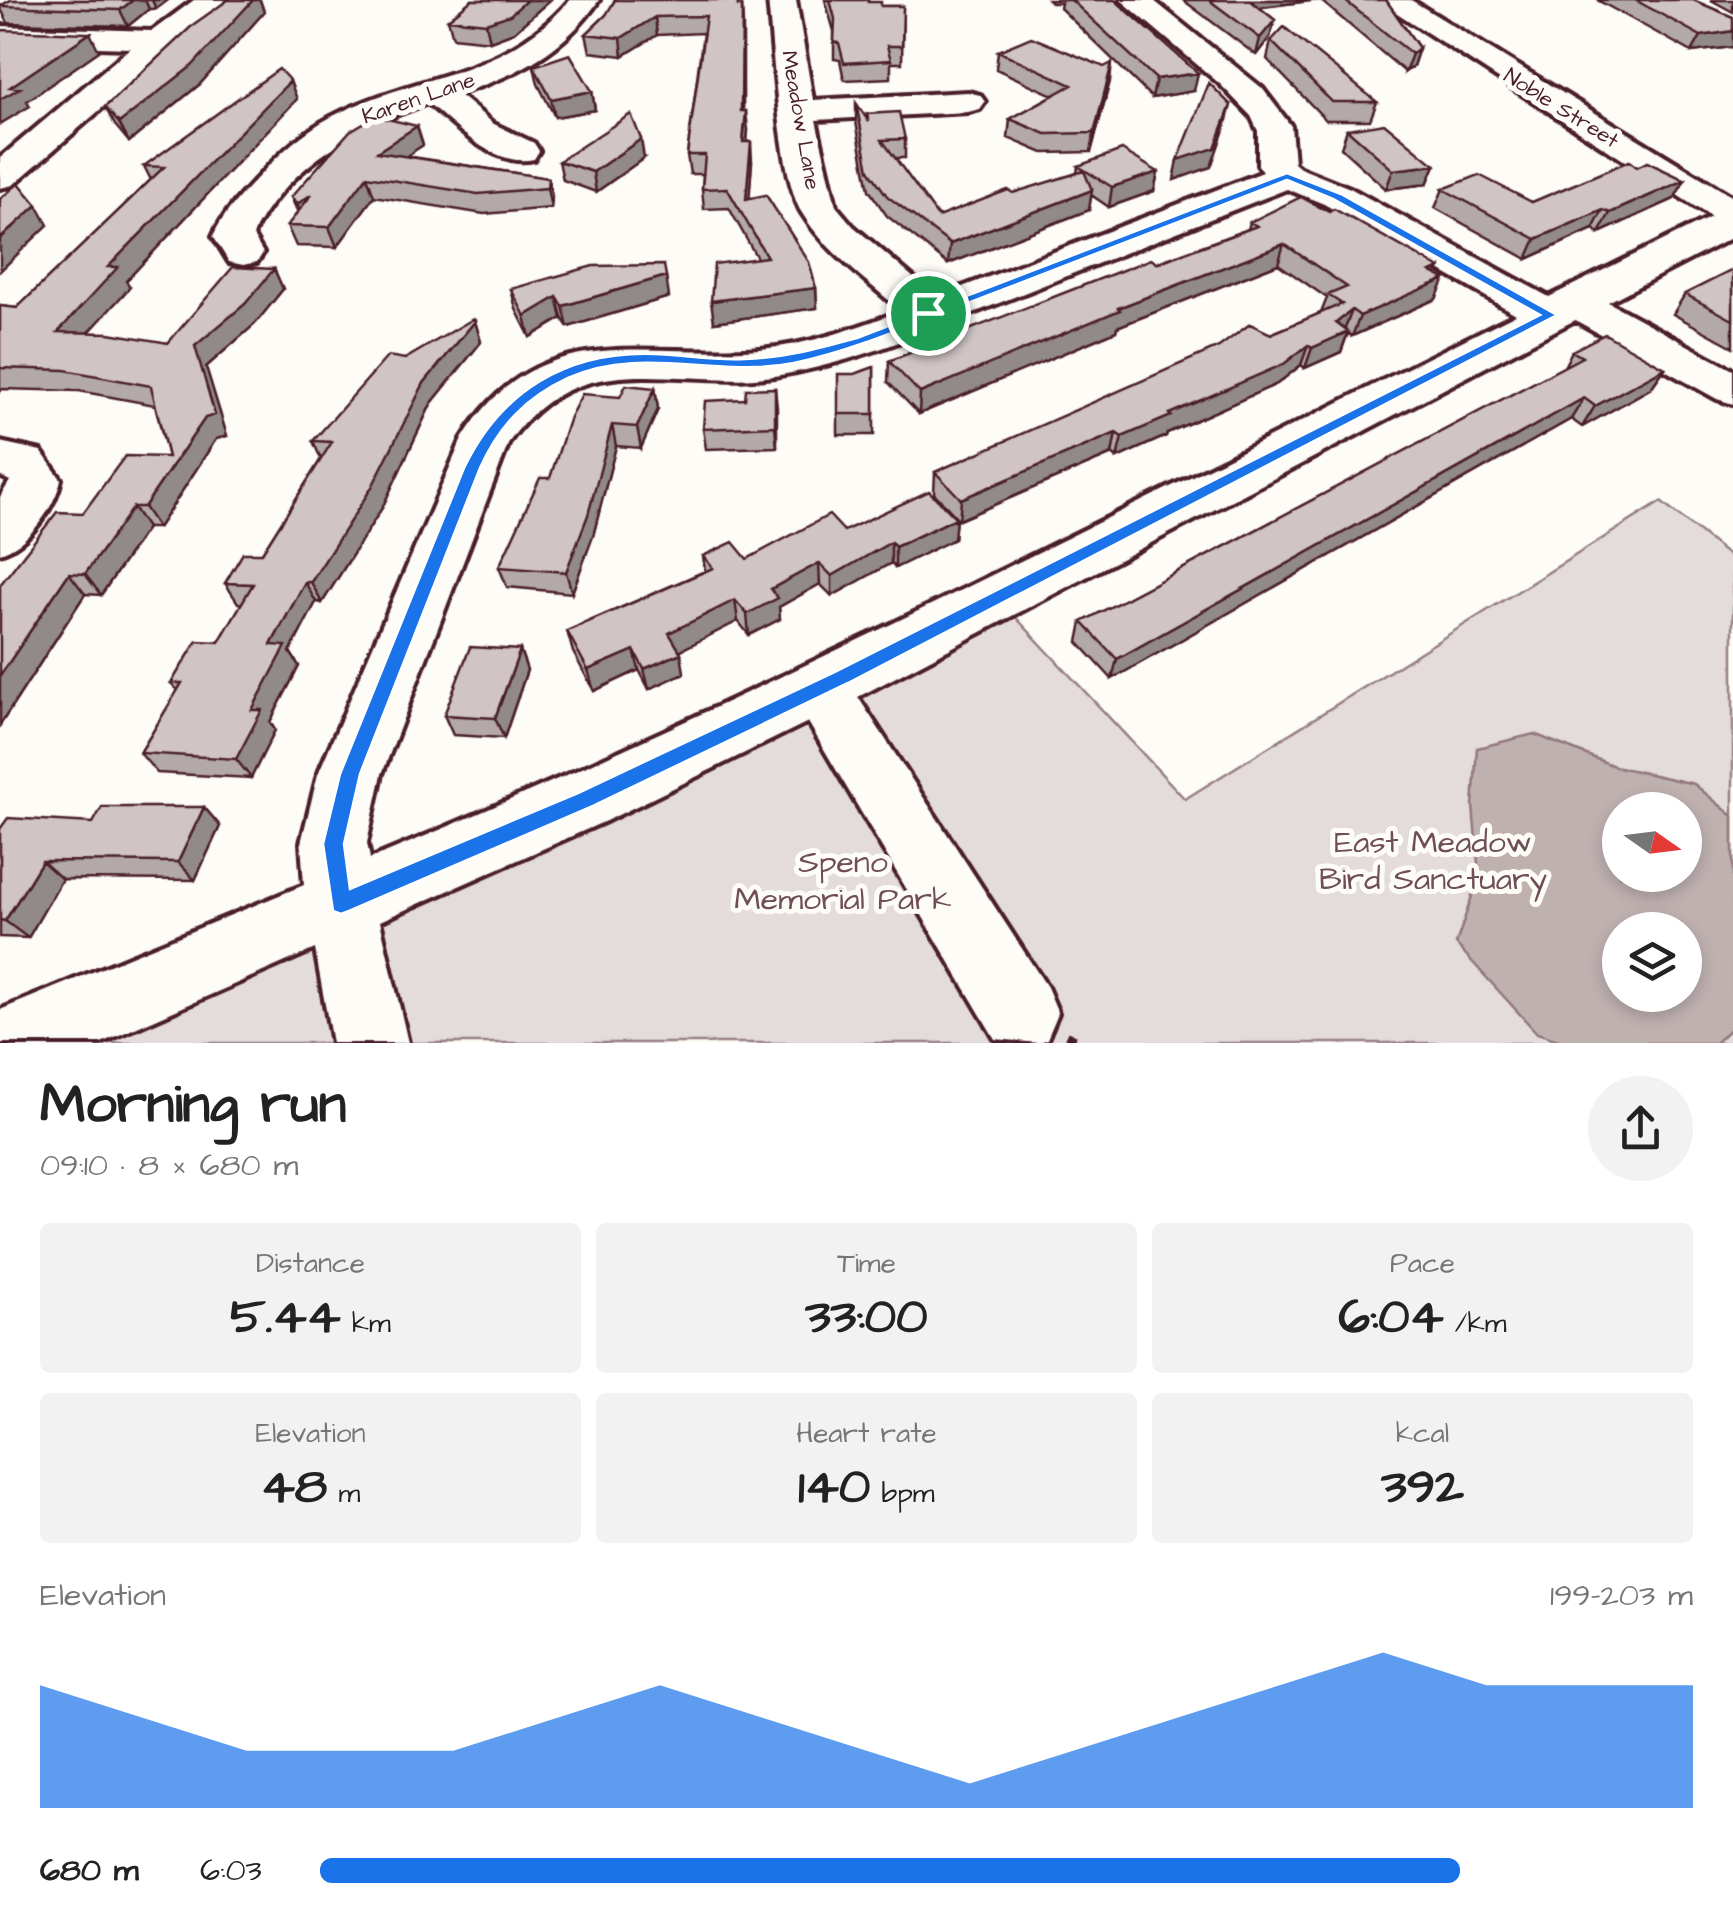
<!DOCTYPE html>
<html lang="en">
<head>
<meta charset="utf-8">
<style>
  :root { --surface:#fff; --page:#f2f2f2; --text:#222; --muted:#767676; --accent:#1a73e8 }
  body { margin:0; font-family:"Architects Daughter",sans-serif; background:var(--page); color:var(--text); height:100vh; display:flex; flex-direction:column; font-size:38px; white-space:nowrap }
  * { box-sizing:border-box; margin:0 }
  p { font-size:32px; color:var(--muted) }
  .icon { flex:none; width:55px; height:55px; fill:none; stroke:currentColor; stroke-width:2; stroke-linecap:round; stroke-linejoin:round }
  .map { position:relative; height:1043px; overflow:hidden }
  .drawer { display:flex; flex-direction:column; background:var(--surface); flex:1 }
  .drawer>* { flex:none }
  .needle { width:65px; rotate:104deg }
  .buttons { position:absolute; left:1602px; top:792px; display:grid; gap:20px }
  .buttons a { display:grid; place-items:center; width:100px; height:100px; border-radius:50%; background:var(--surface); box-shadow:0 5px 15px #0003; font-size:50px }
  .pin { position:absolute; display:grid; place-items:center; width:85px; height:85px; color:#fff; margin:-42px; border:5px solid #fff; border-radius:50%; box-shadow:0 2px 10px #0007 }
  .round { display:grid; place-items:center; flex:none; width:105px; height:105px; border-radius:52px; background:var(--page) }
  .head { display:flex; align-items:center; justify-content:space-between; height:170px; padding:0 40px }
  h1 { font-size:55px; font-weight:700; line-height:75px }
  .metrics { display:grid; grid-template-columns:repeat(3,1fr); gap:15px; height:170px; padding:10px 40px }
  .metrics div { display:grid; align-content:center; border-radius:10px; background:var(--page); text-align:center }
  .metrics b { font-size:50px; font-weight:700 }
  .metrics small { font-size:28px; font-weight:400 }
  .metrics p { font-size:28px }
  .chart { height:280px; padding:20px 40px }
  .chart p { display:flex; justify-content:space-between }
  .chart svg { width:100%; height:180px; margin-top:10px; fill:var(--accent); opacity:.7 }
  ul { padding:0 40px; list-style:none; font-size:32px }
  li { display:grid; grid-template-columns:160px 120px 1fr; align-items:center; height:75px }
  li i { height:25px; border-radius:12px; background:var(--accent) }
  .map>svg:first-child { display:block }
  .green { fill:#e3dcda; stroke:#967e82; stroke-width:2.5; fill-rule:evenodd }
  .water { fill:#c0b1b1; stroke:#91777b; stroke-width:2.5; fill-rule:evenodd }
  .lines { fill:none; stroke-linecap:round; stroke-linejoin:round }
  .minor-casing { stroke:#4a1f2b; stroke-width:8 }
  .path { stroke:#4a1f2b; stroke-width:8; stroke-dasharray:10 10; stroke-linecap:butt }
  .minor { fill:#fdfcf7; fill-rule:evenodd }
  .wall { fill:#b3a9a9; stroke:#4a1f2b; stroke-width:2.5 }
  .shaded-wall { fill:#928a89; stroke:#4a1f2b; stroke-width:2.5 }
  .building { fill:#d0c5c4; stroke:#4a1f2b; stroke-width:2.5 }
  .route { fill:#1a73e8; stroke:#fff; stroke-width:2.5; fill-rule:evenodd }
  .labels { text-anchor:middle; stroke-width:10; stroke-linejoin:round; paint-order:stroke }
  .far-street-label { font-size:22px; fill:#4a1f2b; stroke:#fdfcf7 }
  .near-park-label { font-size:32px; fill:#704e57; stroke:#fdfcf7 }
</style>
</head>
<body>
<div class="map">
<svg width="1733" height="1043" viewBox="0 0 1733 1043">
  <rect width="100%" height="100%" fill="#fdfcf7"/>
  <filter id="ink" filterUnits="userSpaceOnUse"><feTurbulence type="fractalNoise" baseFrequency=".01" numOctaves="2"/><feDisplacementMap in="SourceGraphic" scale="20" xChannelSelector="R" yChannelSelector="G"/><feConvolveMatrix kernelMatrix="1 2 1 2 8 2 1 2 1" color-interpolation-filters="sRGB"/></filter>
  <g filter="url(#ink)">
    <path class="green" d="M1661,502L1733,559V1043H106L594,823L1009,610L1185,799ZM1620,810H1685V875H1620ZM1620,930H1685V995H1620Z"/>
    <path class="water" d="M1534,734L1614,766L1694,784L1733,816V1026L1715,1043H1567L1537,1033L1456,944L1479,875L1473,806L1477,748ZM1620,810H1685V875H1620ZM1620,930H1685V995H1620Z"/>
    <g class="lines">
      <g class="minor-casing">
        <path id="minor" d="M194,0H227L13,185L0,188V158L130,48L0,44V26L152,31Z
          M570,0H599C563,52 517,75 458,94L494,124L534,143L539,151L534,159C495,168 455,126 428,103C360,126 292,163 256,228L253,236L263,253L257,262L243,265L229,262L213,236C224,212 242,194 260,175C281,152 303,132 331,117C415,73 504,78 570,0Z
          M768,0H796L813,100L968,92L980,95L985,102L980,109L968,112L816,120L836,206L853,226L936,297L1263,172L1258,165V131L1251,116L1220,84L1121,0H1153L1262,88L1291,126L1294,163L1300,168L1350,188L1549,297L1711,217L1377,0H1411L1733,197V237L1608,302L1733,370V404L1717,399L1575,320L858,697L1047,987L1058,1013L1047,1039L1039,1043L995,1039L808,722L608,820L380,921L408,1043H332L315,949L101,1043H0V1010L304,885L301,843L318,774L462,439C538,316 644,359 760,349C809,345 855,328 901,311C868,281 826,252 802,213C780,179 773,46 768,0ZM1287,189L1324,204L1516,314C1137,502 762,698 370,859L367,843L382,774L509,442C580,341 674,390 774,376C854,364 929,330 1004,301C1098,263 1193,226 1287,189Z
          M0,442L41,451L61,479C55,508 28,545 0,553V497L10,481L0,476Z"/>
      </g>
      <path class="path" d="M1066,1035L1083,1043"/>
      <use href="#minor" class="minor"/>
    </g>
    <path class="wall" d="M11,0H168L156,9H149L128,26L8,23L0,7Z
      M228,0H260L264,12L200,84L129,142L115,125L105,107Z
      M472,0H550L514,32L490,41L453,37L448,19Z
      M825,0H868V2L881,6H903L902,63H891V78L844,80L840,60L834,59V31Z
      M1048,0H1115L1194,91L1152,98L1060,8L1061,3H1051Z
      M1183,0H1318L1259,7L1275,20L1270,37L1256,55Z
      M1320,0H1386L1419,48L1413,66L1405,72Z
      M1597,0H1693L1733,17V47L1692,52Z
      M1711,0H1733V12Z
      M742,6L743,111L748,130L747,142L752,161L749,198L816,288L817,308L714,322L757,258L729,208L704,209L702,189L703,174H690L687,155L703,33L657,35L623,56L590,52L586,34L606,15Z
      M1271,41L1377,102L1370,120H1326L1267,59Z
      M998,51L1110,81L1091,152L1043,153L1008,138L1010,119L1053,95L996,69Z
      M534,66L592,91L595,110L555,117L538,84Z
      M297,99L126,281L130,287L89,332L168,343L274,269L283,289L255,324L206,367L227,436L216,439L158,528H147L101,595L85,594L0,725V585L83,513L168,457L155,405L79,391L2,389L0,391V306L17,308L151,180L144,166Z
      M856,103L867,120V114L905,139V158H895L938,217L1077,173L1078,166L1158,172L1154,191L1109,207L1091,195L1089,210L948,264L887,216L869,190L856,122Z
      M1347,129L1435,165L1427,184L1386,189L1341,148Z
      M423,145L406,156L548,178L552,197L551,208L484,214L374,196L337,247L296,246L287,226L298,213L291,197Z
      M644,158L596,192L563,180L559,161Z
      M1443,189L1532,202L1674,199L1599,233L1593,229L1527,259L1435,208Z
      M1250,222L1437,275L1436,299L1352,336L1348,333L1341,352L1305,368L1301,365L1277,384L1167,433L1166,436L1117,458L1112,454L959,520L934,493L935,472L1321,313L1327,298L1278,264L1117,327L1116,331L919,414L888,382L889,361L1248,229Z
      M1733,270V347L1673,314L1685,294Z
      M511,289L669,297L568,327L562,318L530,337L516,309Z
      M475,321L481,342L431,404L382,508L322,603L316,602L290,652L299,666L270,722L275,730L251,778L157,773L140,753L178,691L171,683L219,642L242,604L238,603L225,583L262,553L321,459L313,441L405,359Z
      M1572,351L1665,368L1651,388L1582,427L1571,419L1112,679L1078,642L1082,622L1564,367Z
      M874,367V435H838V414L855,374Z
      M655,388L658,409L641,448L616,446L593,536L572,593L507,587L499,567L550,478L620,397Z
      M775,388L777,447L706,449L703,429L745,399Z
      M956,518L954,539L895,568L891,563L832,596L820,584L779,607L780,619L749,635L738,621L679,651L684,673L649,689L639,670L594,691L573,652L567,631L705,571L703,556L747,559L844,531Z
      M520,650L527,670L504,738L453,735L444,715Z
      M204,807L220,826L195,880L62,879L28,938L0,937V829L93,823Z"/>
    <path class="shaded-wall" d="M133,0H145L149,9L128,26L120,10Z
      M152,0H168L156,9Z
      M253,0H260L264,12L200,84L129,142L119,123Z
      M527,0H550L514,32L490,41L486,23Z
      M1240,0H1318L1238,10Z
      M742,6L743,24V130L741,111Z
      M655,17L657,35L623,56L621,38Z
      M1275,20L1270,37L1256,55L1260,38Z
      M1733,31V47L1692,52L1701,36Z
      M90,33L99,51L27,101L30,106L0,124V99L10,87Z
      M1419,48L1413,66L1405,72L1412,54Z
      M1112,63L1110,81L1091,152L1094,133Z
      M1198,73L1194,91L1152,98L1156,79Z
      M290,81L297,99L126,281L130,287L71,352L58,332L108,267Z
      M592,91L595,110L555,117L551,99Z
      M1231,105L1226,124L1211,167L1174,180L1178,160Z
      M746,111L748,130L745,161L743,142Z
      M417,126L423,145L384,171L377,152Z
      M641,139L644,158L596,192L593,172Z
      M751,142L752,161L748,219L746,199Z
      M1435,165L1427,184L1386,189L1393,170Z
      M1158,172L1154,191L1109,207L1112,187Z
      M367,176L374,196L337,247L329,227Z
      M548,178L552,197L551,208L547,188Z
      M1685,180L1674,199L1599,233L1610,213Z
      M1092,190L1089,210L948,264L950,244Z
      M312,194L305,223L297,204Z
      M37,205L48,225L0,271V239Z
      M1603,210L1593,229L1527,259L1536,239Z
      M1284,244L1278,264L1117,327L1116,331L919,414L920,393L1118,308Z
      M1440,268L1432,285L1445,279L1436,299L1352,336L1360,316Z
      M274,269L283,289L255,324L206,367L227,436L216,439L158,528L144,507L205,418L195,346Z
      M666,276L669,297L568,327L563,306Z
      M816,288L817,308L714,322L711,301Z
      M557,297L562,318L530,337L525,316Z
      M1352,310L1344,331L1348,332L1341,352L1305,368L1312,348L1336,323Z
      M475,321L481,342L431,404L382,508L322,603L311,582L424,383Z
      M1308,345L1301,365L1277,384L1167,433L1166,436L1117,458L1122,437Z
      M1665,368L1651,388L1582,427L1595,406Z
      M655,388L658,409L641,448L637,427Z
      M775,388L777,408V447L775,426Z
      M1584,398L1571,419L1112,679L1117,659Z
      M612,425L616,446L593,536L572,593L566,572Z
      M1116,433L1112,454L959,520L961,499Z
      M133,507L147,528L101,595L85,574Z
      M956,518L954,539L895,568V547Z
      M891,542V563L832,596V576Z
      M819,563L820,584L779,607L780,619L749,635L747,614L771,589Z
      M69,573L85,594L0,725V676Z
      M305,582L316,602L290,652L299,666L270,722L275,730L251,778L236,759L271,645Z
      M735,600L738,621L673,654L669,633Z
      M520,650L527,670L504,738L495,718Z
      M634,650L639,670L594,691L588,670Z
      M681,653L684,673L649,689L644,669Z
      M204,807L220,826L195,880L178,862Z
      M42,861L62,879L28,938L5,921Z"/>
    <path class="building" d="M11,0H133L120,10L0,6Z
      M228,0H253L192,66L119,123L105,107L194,24Z
      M472,0H527L510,15L486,23L448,19Z
      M615,0H737L738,6H742L741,111H746L743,142H751L746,199L766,195L809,262L816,288L711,301L714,264L767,257L727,188L702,189L705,155H687L706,16L655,17L621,38L586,34L606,15Z
      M830,0H868V2H881V6H903L902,46H887L891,60L844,63L839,43L834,42L835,19Z
      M1071,0H1115L1198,73L1156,79Z
      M1209,0H1250L1275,20L1260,38Z
      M1344,0H1386L1419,48L1412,54Z
      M1635,0H1693L1733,17V31L1701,36Z
      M1284,27L1377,102H1332L1271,41Z
      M0,30L90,33L10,87L20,88L0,99Z
      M1031,37L1104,67L1112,63L1094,133L1046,134L1010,119L1072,85L998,51Z
      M570,54L592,91L551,99L534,66Z
      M279,69L290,81L108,267H118L58,332L109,333L168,343L233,267L274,269L245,304L195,346L215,415L205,418L144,507H133L85,574L69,573L0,676V585L57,512L83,513L125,456L168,457L151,386L65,370L0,368V306L17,308L164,167L144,166Z
      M1209,83L1231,105L1215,148L1178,160Z
      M856,103L869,122L867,114L899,112L905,139L882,140L938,217L1008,190L1013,193L1084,171L1092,190L950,244L887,196L869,170Z
      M631,114L641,139L593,172L559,161Z
      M375,116L417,126L377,152L548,178L547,188L478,194L367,176L329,227L287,226L312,194L297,204L291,197L350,131Z
      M1384,123L1435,165L1393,170L1347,129Z
      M1122,150L1158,172L1112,187L1078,166Z
      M1629,161L1637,167L1647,162L1685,180L1610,213L1603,210L1536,239L1443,189L1479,175L1532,202Z
      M19,183L37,205L0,239V199Z
      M1301,197L1329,212L1334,209L1440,268L1431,272L1445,279L1360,316L1352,310L1336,323L1348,332L1312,348L1308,345L1284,364L1169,414L1171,416L1122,437L1116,433L961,499L935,472L1219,347L1250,324L1271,334L1342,304L1328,295L1347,287L1284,244L1118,308L1120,310L920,393L889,361L1151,259L1157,263L1257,226L1250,222Z
      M664,265L666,276L563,306L557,297L525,316L511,289L593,266Z
      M1733,270V320L1685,294Z
      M473,319L475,321L424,383L372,487L311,582H305L271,645L286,646L252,710H262L236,759L140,753L182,683H171L197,641L219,642L253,584L225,583L243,553H262L332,442L313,441L388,356L405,359Z
      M1605,334L1665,368L1595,406L1584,398L1117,659L1082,622L1582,357L1572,351Z
      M874,367V414H838V374H855Z
      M626,385L655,388L637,427L612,425L588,515L566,572L499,567L540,478H550L570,417L582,394L620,397Z
      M775,388V426L703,429L705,401L745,399L746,389Z
      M929,491L956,518L895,547L891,542L832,576L819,563L771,589L778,598L747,614L735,600L669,633L681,653L644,669L634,650L588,670L567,631L713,568L703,556L733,542L747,559L829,515L844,531Z
      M470,647L520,650L495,718L444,715Z
      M102,807H204L178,862L42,861L5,921L0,920V829L8,818L93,823Z"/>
  </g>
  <path class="route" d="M1287,173L1341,194L1557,315L848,683L593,806L349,911L341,914L333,911L323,844L340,774L464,468C501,391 567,351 654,354C684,355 715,361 745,359C784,358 820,348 857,338ZM1287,180L1333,199L1540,315L835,672L578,793L350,889L344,844L360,774L480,468C499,426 525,398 568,378C640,345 719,378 794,363C860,349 919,321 981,298C1083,258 1185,219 1287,180Z"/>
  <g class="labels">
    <g class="far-street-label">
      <text transform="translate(418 97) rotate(-19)" y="8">Karen Lane</text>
      <text transform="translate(1562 107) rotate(32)" y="8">Noble Street</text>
      <text transform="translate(802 120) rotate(80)" y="8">Meadow Lane</text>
    </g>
    <g class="near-park-label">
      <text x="1433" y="852">East Meadow<tspan x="1433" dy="37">Bird Sanctuary</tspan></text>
      <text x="843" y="872">Speno<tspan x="843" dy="37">Memorial Park</tspan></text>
    </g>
  </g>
</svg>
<div class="buttons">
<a><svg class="needle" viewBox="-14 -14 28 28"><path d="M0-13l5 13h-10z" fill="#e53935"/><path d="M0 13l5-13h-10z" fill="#767676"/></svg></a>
<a><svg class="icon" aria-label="layers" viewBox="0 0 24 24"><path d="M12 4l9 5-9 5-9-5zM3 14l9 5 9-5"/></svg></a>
</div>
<div class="pin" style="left:928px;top:313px;background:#1e9e55"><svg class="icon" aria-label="arrive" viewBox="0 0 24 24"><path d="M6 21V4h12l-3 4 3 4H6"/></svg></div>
</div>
<section class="drawer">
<div class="head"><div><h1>Morning run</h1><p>09:10 · 8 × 680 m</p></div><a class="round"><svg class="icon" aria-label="share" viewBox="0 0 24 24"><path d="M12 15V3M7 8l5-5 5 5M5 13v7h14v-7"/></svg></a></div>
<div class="metrics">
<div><p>Distance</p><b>5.44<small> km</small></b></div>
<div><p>Time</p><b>33:00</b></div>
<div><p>Pace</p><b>6:04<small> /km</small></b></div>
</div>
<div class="metrics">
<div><p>Elevation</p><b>48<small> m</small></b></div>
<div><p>Heart rate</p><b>140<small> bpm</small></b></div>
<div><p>kcal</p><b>392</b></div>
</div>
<div class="chart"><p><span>Elevation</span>199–203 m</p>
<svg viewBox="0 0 160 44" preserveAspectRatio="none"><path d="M0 44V14L10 22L20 30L30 30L40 30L50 22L60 14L70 22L80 30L90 38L100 30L110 22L120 14L130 6L140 14L150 14L160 14V44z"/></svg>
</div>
<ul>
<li><b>680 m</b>6:03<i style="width:83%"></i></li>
</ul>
</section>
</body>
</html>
